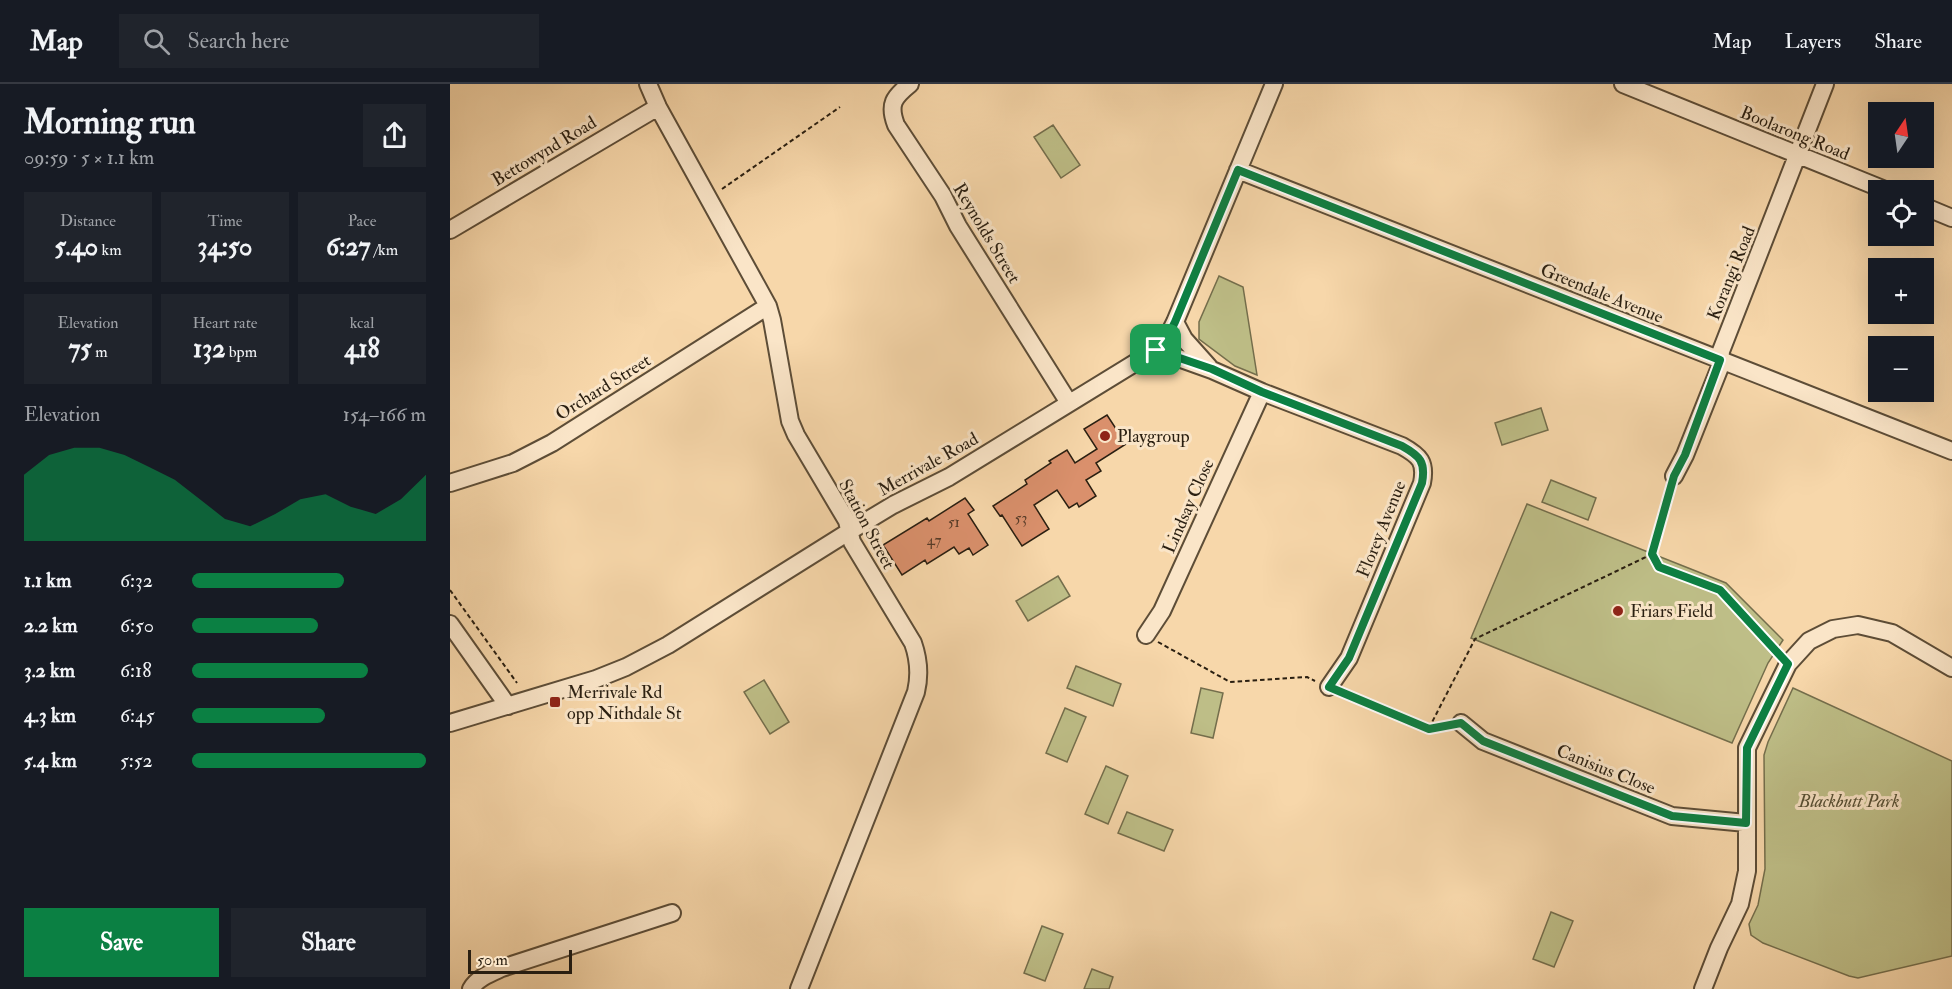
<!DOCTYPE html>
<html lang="en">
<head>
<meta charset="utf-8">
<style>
  :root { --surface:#171b24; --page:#20242c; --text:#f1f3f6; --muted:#9ea1a6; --line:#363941; --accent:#0b8043 }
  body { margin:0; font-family:"IM FELL Double Pica",serif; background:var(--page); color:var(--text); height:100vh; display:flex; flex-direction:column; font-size:22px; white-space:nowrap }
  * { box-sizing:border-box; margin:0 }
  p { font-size:20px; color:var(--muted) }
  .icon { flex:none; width:33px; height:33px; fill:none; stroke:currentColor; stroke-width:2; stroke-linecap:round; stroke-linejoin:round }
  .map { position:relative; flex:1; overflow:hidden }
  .details { display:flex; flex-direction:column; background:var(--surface); width:450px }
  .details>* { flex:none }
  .needle { width:39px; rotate:13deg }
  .tools { position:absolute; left:1418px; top:18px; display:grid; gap:12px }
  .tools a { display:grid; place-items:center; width:66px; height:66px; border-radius:0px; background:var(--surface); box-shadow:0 6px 24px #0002; font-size:30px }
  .scale { position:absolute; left:18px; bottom:15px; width:104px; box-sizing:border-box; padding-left:6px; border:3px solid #2a1f11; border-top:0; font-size:16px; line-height:21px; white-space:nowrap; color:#2a1f11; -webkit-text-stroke:4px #fae5c8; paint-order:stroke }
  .pin { position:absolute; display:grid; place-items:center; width:51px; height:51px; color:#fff; margin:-26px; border-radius:12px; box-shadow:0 3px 9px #0006 }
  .round { display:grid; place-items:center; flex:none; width:63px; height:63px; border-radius:0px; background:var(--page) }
  .overview { display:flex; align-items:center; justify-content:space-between; height:102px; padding:0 24px }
  h1 { font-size:33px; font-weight:700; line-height:45px }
  .figures { display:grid; grid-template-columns:repeat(3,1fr); gap:9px; height:102px; padding:6px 24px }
  .figures div { display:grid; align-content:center; border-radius:0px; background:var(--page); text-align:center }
  .figures b { font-size:26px; font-weight:700 }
  .figures small { font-size:16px; font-weight:400 }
  .figures p { font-size:16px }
  .chart { height:168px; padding:12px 24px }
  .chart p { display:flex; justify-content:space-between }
  .chart svg { width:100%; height:108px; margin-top:6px; fill:var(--accent); opacity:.7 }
  .action { display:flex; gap:12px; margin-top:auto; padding:12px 24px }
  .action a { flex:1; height:69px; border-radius:0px; background:var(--accent); color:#fff; font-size:24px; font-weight:700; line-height:69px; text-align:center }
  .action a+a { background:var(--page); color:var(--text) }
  ul { padding:0 24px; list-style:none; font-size:20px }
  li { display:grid; grid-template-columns:96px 72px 1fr; align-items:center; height:45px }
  li i { height:15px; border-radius:8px; background:var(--accent) }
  header { display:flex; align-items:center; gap:36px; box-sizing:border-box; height:84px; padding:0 30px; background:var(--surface); border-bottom:2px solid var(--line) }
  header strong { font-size:28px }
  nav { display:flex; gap:33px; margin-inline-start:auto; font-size:21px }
  .search { width:420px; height:54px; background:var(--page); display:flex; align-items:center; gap:15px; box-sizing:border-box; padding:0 21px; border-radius:0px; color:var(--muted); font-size:22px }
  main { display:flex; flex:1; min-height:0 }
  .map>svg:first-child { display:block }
  .green { fill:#bebe87; stroke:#746e4c; stroke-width:1.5 }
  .building { fill:#da906c; stroke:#2a1f11; stroke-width:1.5 }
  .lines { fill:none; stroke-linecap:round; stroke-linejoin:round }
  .minor-casing { stroke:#5d4d37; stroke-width:20 }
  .path { stroke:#2a1f11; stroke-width:2; stroke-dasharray:4.5 3; stroke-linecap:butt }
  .minor { stroke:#fae5c8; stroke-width:16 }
  .route-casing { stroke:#fff; stroke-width:12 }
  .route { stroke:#0b8043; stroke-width:8 }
  .poi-dot { fill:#8f2418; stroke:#fae5c8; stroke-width:2 }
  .labels { text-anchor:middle; stroke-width:6; stroke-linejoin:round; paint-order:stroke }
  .number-label { font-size:15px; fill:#563b28 }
  .street-label { font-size:18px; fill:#2a1f11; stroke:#fae5c8 }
  .poi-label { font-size:18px; fill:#2a1f11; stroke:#fae5c8; text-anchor:start }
  .park-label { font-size:18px; font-style:italic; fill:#564f34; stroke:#fae5c8 }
</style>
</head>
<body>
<header>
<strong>Map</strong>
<div class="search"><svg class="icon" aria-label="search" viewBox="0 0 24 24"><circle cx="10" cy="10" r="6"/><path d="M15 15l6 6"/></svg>Search here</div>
<nav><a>Map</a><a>Layers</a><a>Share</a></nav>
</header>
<main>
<section class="details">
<div class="overview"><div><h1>Morning run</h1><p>09:59 · 5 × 1.1 km</p></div><a class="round"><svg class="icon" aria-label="share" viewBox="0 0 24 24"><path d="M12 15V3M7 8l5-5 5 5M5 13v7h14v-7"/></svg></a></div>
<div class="figures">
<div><p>Distance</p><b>5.40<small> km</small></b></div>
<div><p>Time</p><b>34:50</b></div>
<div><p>Pace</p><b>6:27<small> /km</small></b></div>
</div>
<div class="figures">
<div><p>Elevation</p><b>75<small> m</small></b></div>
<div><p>Heart rate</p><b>132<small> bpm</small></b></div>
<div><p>kcal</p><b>418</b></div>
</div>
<div class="chart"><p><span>Elevation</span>154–166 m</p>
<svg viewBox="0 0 160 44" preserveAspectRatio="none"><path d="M0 44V17L10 9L20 6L30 6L40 9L50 14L60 19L70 27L80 35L90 38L100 33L110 27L120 25L130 30L140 33L150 27L160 17V44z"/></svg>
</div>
<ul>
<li><b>1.1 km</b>6:32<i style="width:65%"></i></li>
<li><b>2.2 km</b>6:50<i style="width:54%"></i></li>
<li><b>3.2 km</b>6:18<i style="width:75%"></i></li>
<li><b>4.3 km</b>6:45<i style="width:57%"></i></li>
<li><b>5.4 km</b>5:52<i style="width:100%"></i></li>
</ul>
<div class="action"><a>Save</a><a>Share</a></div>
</section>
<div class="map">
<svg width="1502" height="905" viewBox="0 0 1502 905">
  <rect width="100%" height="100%" fill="#f7d7aa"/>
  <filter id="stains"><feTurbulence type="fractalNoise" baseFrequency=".00333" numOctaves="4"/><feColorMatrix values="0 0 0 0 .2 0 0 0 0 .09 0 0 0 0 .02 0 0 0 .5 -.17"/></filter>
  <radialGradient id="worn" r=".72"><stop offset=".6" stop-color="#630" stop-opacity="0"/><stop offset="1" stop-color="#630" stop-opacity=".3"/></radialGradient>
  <path class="green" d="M603,41L630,81L611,94L584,53Z
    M769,192L793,203L807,291L785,282L749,255V238Z
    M1091,324L1098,346L1052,361L1045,339Z
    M1101,396L1146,414L1138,436L1092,418Z
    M1077,420L1276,499L1333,556L1318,579L1282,659L1021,554Z
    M608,492L620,512L578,537L566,517Z
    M626,582L671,600L663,622L617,604Z
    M314,596L339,638L320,650L294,608Z
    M751,604L773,609L763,654L741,649Z
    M1343,604L1502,677V872L1408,894L1399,892L1313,859L1301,851L1299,840L1308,821L1315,785L1314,671L1318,658Z
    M615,624L636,633L617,678L596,669Z
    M656,682L678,692L658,740L635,730Z
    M677,728L723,746L714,767L668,749Z
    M1101,828L1123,837L1104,883L1083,875Z
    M592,842L613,850L595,897L574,889Z
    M642,885L663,893L659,905H634Z"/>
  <path class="building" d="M657,331L676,360L646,379L651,387L636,396L646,412L629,423L627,419L619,424L607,406L584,421L599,445L572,462L552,431L550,432L543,422L577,400L575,396L601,379L599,377L617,366L625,379L647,365L634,345Z
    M515,414L524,426L518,430L538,461L523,471L519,464L509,470L504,463L477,480L475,476L452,491L433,461L477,434L479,437Z"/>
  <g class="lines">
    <g class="minor-casing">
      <path id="minor" d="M198,0L208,23L318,222L322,236L340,337L346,351L397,437L402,458L463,559C469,576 470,591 466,608L349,905
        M460,0C444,13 438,20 446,41L493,112L508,142L619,319
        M1173,0L1435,106
        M788,86L1502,367
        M1473,122L1502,134
        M0,146L208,23
        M725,238L734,255L759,283
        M706,266L762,286L812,308L952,362C970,372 976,378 972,399L899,574L879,603
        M1224,392L1235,371L1270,283L1271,267L1375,0
        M0,399L63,379L102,359L318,222
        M0,540L58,622
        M696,551L712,527L812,308
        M0,639L146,595L176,583L218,561L400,447L443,421L499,393L706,266L717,254L725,238L824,0
        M1011,639L1033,657L1222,732L1296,739
        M21,905C27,894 41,889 52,884L222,829
        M1253,905L1269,864L1290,820L1297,787V664L1338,580L1359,557L1383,545L1408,541L1442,549L1502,584"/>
    </g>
    <path class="path" d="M272,105L390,23
      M1220,406L1202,470L1209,483L1270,506L1327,569
      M0,506L67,599
      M708,558L780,598L857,593L865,597
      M893,608L979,645L996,642
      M979,644L1025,555L1202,470"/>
    <use href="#minor" class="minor"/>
  </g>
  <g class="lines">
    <g class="route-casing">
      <path id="route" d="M788,86L1270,276L1235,371L1224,392L1202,470L1209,483L1270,506L1338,580L1297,664L1296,739L1222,732L1033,657L1011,639L979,645L879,603L899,574L972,399C976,378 970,372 952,362L812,308L762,285L706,266L717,254L725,238Z"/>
    </g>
    <use href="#route" class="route"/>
  </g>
  <g class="poi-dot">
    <circle cx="655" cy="352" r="6"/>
    <circle cx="1168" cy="527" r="6"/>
    <rect x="99" y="612" width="12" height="12" rx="3"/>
  </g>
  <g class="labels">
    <g class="number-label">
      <text x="571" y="439">53</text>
      <text x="504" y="443">51</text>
      <text x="484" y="461">47</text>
    </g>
    <g class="street-label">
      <text transform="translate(1345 49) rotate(22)" y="6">Boolarong Road</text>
      <text transform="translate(94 67) rotate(-31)" y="6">Bettowynd Road</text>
      <text transform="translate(537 149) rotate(59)" y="6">Reynolds Street</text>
      <text transform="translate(1281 189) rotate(-68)" y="6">Korangi Road</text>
      <text transform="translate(1152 209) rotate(22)" y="6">Greendale Avenue</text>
      <text transform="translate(153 303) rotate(-32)" y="6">Orchard Street</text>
      <text transform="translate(478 380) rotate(-29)" y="6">Merrivale Road</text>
      <text transform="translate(738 422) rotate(-66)" y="6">Lindsay Close</text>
      <text transform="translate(417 440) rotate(62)" y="6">Station Street</text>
      <text transform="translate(931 445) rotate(-68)" y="6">Florey Avenue</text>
      <text transform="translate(1156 685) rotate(22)" y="6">Canisius Close</text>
    </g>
    <g class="poi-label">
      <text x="667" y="358">Playgroup</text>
      <text x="1180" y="533">Friars Field</text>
      <text x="117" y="614">Merrivale Rd<tspan x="117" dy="21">opp Nithdale St</tspan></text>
    </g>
    <g class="park-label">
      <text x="1399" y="723">Blackbutt Park</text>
    </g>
  </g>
  <rect width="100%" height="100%" filter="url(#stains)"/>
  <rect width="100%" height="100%" fill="url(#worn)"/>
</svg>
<div class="tools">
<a><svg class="needle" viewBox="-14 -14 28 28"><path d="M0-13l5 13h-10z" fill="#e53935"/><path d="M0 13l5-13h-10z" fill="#9ea1a6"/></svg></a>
<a><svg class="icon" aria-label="locate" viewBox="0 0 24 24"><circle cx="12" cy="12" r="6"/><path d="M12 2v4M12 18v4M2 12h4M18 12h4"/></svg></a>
<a>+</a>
<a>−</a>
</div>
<div class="scale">50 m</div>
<div class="pin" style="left:706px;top:266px;background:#1e9e55"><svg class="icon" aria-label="arrive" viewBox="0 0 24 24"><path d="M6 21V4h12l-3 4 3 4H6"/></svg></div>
</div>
</main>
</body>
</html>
